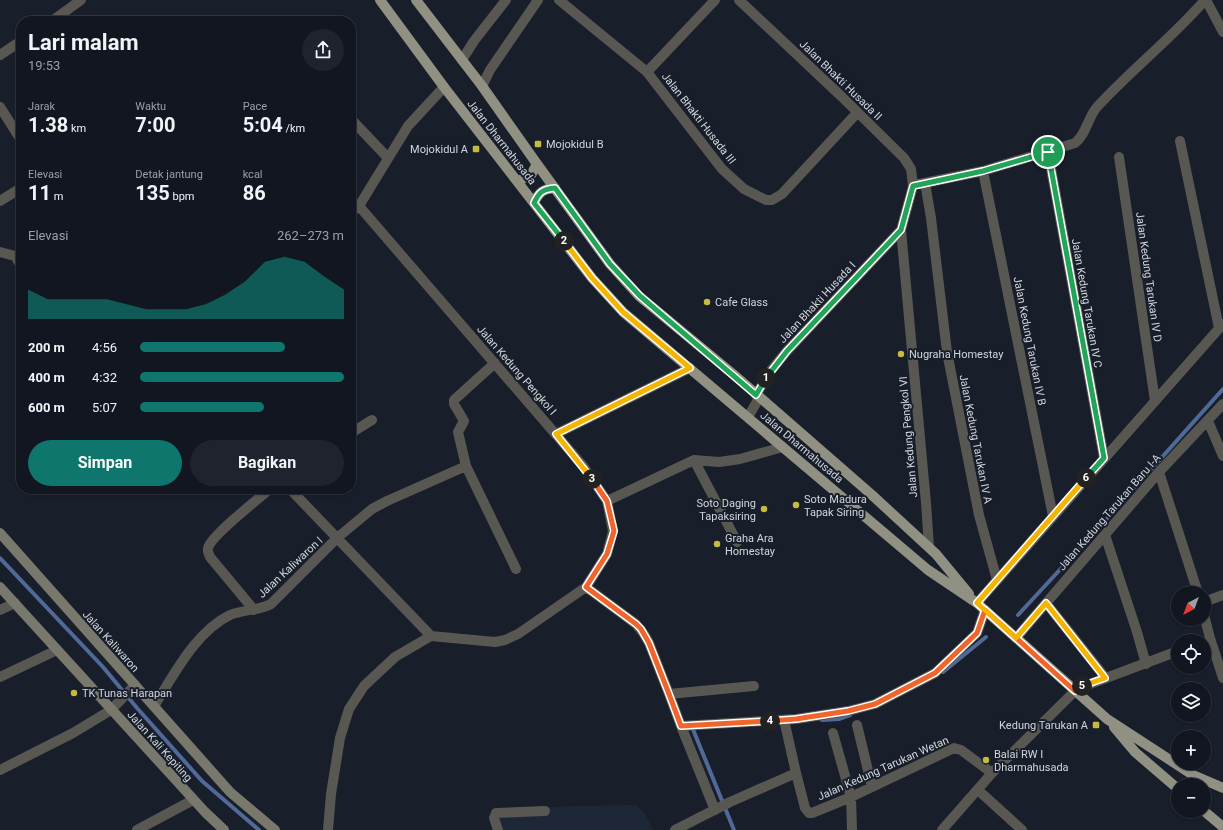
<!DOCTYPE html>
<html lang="id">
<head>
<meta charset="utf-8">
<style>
  :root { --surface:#121620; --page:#1f232d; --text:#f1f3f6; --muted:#9c9fa5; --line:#31353e; --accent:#0f766e }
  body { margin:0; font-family:Roboto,sans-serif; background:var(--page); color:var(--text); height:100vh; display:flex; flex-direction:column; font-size:15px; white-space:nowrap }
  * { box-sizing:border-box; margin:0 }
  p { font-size:13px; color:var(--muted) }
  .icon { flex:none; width:22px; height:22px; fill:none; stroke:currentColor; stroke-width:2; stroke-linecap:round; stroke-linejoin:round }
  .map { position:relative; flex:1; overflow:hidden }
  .side { position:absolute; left:16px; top:16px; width:340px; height:478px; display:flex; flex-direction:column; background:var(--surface); border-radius:16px; box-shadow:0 1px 3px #0004,0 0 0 1px var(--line) }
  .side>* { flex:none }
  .needle { width:26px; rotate:221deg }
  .tools { position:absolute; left:1171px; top:586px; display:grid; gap:8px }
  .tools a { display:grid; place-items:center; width:40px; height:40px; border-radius:50%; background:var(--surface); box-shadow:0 1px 3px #0004,0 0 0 1px var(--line); font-size:20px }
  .pin { position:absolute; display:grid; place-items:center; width:34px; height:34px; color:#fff; margin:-17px; border:2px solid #fff; border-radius:50%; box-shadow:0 1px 4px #0007 }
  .km { position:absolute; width:20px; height:20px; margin:-10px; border-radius:50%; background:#222; color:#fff; font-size:11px; line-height:20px; text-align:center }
  .round { display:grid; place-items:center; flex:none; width:42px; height:42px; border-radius:21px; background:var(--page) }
  .summary { display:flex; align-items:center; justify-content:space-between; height:68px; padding:0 12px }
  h1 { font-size:22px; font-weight:700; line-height:30px }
  .stats { display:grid; grid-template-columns:repeat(3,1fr); gap:6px; height:68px; padding:4px 12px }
  .stats div { display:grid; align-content:center }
  .stats b { font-size:20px; font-weight:700 }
  .stats small { font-size:11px; font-weight:400 }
  .stats p { font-size:11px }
  .chart { height:112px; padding:8px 12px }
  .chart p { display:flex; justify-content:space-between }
  .chart svg { width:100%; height:72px; margin-top:4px; fill:var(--accent); opacity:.7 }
  .primary-button { display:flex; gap:8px; margin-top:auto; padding:8px 12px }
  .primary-button a { flex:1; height:46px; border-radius:24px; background:var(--accent); color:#fff; font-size:16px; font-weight:700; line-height:46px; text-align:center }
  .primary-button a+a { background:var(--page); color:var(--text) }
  ul { padding:0 12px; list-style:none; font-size:13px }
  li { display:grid; grid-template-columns:64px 48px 1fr; align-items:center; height:30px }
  li i { height:10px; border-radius:5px; background:var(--accent) }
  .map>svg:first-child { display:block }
  .built { fill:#1e2737 }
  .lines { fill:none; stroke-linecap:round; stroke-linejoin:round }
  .stream { stroke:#506998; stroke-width:4 }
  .minor { stroke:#585751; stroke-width:10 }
  .secondary { stroke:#78786d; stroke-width:10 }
  .primary { stroke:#919183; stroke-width:10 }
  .split-1-casing { stroke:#fff; stroke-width:8 }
  .split-2-casing { stroke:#fff; stroke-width:8 }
  .split-3-casing { stroke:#fff; stroke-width:8 }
  .split-4-casing { stroke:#fff; stroke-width:8 }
  .split-5-casing { stroke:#fff; stroke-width:8 }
  .split-6-casing { stroke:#fff; stroke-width:8 }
  .split-7-casing { stroke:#fff; stroke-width:8 }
  .split-1 { stroke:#22a559; stroke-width:5 }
  .split-2 { stroke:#22a559; stroke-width:5 }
  .split-3 { stroke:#f5b400; stroke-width:5 }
  .split-4 { stroke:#f0652b; stroke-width:5 }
  .split-5 { stroke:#f0652b; stroke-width:5 }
  .split-6 { stroke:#f5b400; stroke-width:5 }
  .split-7 { stroke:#22a559; stroke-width:5 }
  .poi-dot { fill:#c5bc3d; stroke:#181e2a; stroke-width:1.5 }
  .labels { text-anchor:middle; stroke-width:4; stroke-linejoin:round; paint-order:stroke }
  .street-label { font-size:11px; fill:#d1d6dd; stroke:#181e2a }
  .poi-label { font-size:11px; fill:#d1d6dd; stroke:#181e2a; text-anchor:start }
</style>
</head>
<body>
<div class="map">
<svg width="1223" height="830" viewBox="0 0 1223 830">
  <rect width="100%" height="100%" fill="#181e2a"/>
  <path class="built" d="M636,805L645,814L653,830H501L493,810L572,806Z"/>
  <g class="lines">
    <path class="stream" d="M0,558L103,667L137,708L202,781L259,830
      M1018,615L1104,522L1223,389
      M943,672L986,637
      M822,720L839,719L850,715
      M692,727L734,830"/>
    <path class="minor" d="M559,0L647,72L722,169L744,189L766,200H772L782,194L857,113
      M739,0L841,96L904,158L911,169L912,177L913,186L901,230L926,503L929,547
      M1206,0L1223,32
      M52,21L81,0
      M0,55L21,41
      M462,60L474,41L506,0
      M647,72L715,0
      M482,86L490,70L538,0
      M0,107L21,140
      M351,119L388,158
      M1180,141L1219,328
      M1048,152L1104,458
      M1119,157L1155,401
      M983,171L1053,516
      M925,183L931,218L947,352L979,515L997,580
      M919,184L983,171L1075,143C1086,135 1088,117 1097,107C1131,70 1172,38 1205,0
      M0,201L21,188
      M351,212L359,206L408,126L444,87
      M0,252L15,256L21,266
      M495,363L454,400V404L464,421L458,432L466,466L516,569
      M756,395L769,373L787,351L901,230
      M748,417L759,398
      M1208,421L1223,456
      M351,433L372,420
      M556,434L690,368
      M694,460L737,542
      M1159,472L1198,593
      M290,489L431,636
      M607,501L694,460L719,462L740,459L783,447
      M1105,535L1137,632L1146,664
      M586,587L636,624L644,634L649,643L669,694L681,726L715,810
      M1204,602L1223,595
      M977,603L1223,324
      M1046,603L1105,677
      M0,610L15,603
      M254,610L210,557C209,554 207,551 208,548C211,536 258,499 270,489
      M1204,615L1210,638L1223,678
      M1016,638L1159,472L1223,404
      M0,677L57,650
      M669,694L754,686
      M154,706C174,675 196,631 230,615C244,609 258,611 271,604L337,538L372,509L387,501L466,466
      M785,724L796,773
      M857,725L872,787
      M681,726L796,719L848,711L875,704L935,673L977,633L985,610
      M833,733L851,797L852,830
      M0,770L73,733L111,710L135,685
      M978,790L1022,830
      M137,830L193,800
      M328,830L331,794L340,738L349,709L364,686L395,657L431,636L495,642L505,640L518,634L586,587L607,554L613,531L607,501L583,466L359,206
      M498,830L494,818L496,813L545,811
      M675,830L730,802L796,773L805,808L809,813H812L851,797L954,748L961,750L992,773
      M942,830L992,773L1075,691L1082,687L1178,651"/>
    <path class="secondary" d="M0,533L230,792L275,830
      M0,587L205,812L224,830"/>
    <path class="primary" d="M380,0L444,87L592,278L623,312L928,570L977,603L1107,719L1193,775L1223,788
      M416,0L482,86L537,164L610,264L639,296L733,374L872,495L936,554L969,594
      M518,181L531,175L537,164
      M534,203C539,192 543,189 555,188
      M1114,727L1135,752L1178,789
      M1204,811L1223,827"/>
  </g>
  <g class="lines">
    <g class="split-1-casing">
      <path id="split-1" d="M766,378L787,351L901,230L913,186L983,171L1048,152"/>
    </g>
    <g class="split-2-casing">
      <path id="split-2" d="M564,241L534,203C539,192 543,189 555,188L610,264L640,296L756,395L766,378"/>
    </g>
    <g class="split-3-casing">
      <path id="split-3" d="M564,241L592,278L623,312L690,368L556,434L592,479"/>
    </g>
    <g class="split-4-casing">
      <path id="split-4" d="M592,479L607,501L614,531L607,554L586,587L636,624L641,629L649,643L669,694L681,726L770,721"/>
    </g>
    <g class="split-5-casing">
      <path id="split-5" d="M770,721L796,719L848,711L875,704L935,673L977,633L985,610L1075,691L1082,686"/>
    </g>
    <g class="split-6-casing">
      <path id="split-6" d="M1082,686L1105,678L1046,603L1016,638L977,603L1086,478"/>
    </g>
    <g class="split-7-casing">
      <path id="split-7" d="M1048,152L1104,458L1086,478"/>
    </g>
    <use href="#split-1" class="split-1"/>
    <use href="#split-2" class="split-2"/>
    <use href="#split-3" class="split-3"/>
    <use href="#split-4" class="split-4"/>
    <use href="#split-5" class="split-5"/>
    <use href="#split-6" class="split-6"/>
    <use href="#split-7" class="split-7"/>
  </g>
  <g class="poi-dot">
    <rect x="534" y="140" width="8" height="8" rx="2"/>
    <rect x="472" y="145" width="8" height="8" rx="2"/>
    <circle cx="707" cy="302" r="4"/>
    <circle cx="901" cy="354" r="4"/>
    <circle cx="796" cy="505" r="4"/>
    <circle cx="764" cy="509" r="4"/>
    <circle cx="717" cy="544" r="4"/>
    <circle cx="74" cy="693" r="4"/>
    <rect x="1092" y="721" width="8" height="8" rx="2"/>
    <circle cx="986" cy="760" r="4"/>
  </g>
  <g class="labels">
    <g class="street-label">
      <text transform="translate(841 80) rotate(44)" y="4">Jalan Bhakti Husada II</text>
      <text transform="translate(699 118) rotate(52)" y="4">Jalan Bhakti Husada III</text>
      <text transform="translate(502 142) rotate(52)" y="4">Jalan Dharmahusada</text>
      <text transform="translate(1149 277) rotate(82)" y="4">Jalan Kedung Tarukan IV D</text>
      <text transform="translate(817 302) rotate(-47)" y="4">Jalan Bhakti Husada I</text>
      <text transform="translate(1087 303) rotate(80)" y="4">Jalan Kedung Tarukan IV C</text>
      <text transform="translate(1030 341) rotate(79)" y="4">Jalan Kedung Tarukan IV B</text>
      <text transform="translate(517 370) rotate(49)" y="4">Jalan Kedung Pengkol I</text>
      <text transform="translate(908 437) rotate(-95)" y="4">Jalan Kedung Pengkol VI</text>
      <text transform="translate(976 439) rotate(79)" y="4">Jalan Kedung Tarukan IV A</text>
      <text transform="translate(802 447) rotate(40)" y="4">Jalan Dharmahusada</text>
      <text transform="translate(1109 512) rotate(-49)" y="4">Jalan Kedung Tarukan Baru I-A</text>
      <text transform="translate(290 567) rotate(-43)" y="4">Jalan Kaliwaron I</text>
      <text transform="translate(111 641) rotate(48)" y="4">Jalan Kaliwaron</text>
      <text transform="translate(160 746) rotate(48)" y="4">Jalan Kali Kepiting</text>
      <text transform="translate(883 768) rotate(-24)" y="4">Jalan Kedung Tarukan Wetan</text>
    </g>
    <g class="poi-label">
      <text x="546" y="148">Mojokidul B</text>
      <text x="468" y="153" text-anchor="end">Mojokidul A</text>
      <text x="715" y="306">Cafe Glass</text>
      <text x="909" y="358">Nugraha Homestay</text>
      <text x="804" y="503">Soto Madura<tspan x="804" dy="13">Tapak Siring</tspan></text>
      <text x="756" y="507" text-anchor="end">Soto Daging<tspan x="756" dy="13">Tapaksiring</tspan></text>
      <text x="725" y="542">Graha Ara<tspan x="725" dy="13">Homestay</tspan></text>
      <text x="82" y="697">TK Tunas Harapan</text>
      <text x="1088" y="729" text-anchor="end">Kedung Tarukan A</text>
      <text x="994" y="758">Balai RW I<tspan x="994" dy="13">Dharmahusada</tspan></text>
    </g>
  </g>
</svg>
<div class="tools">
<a><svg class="needle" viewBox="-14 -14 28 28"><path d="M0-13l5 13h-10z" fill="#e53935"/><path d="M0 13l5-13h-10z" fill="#9c9fa5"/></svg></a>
<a><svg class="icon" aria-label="locate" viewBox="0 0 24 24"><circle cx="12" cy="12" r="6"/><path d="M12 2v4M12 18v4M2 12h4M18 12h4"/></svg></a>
<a><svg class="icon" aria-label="layers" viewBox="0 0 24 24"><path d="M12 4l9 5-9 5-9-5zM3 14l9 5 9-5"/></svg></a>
<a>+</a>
<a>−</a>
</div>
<div class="pin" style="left:1048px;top:152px;background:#1e9e55"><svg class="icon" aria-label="arrive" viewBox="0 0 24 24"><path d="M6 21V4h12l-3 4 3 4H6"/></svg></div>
<b class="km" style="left:766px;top:378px">1</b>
<b class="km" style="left:564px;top:241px">2</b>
<b class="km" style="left:592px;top:479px">3</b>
<b class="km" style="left:770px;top:721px">4</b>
<b class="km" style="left:1082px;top:686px">5</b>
<b class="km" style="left:1086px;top:478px">6</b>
<section class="side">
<div class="summary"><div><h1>Lari malam</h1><p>19:53</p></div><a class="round"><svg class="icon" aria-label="share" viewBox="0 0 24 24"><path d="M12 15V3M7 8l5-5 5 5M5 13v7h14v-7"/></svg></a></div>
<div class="stats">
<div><p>Jarak</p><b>1.38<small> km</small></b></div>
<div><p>Waktu</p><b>7:00</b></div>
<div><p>Pace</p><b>5:04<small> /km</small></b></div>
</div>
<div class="stats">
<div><p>Elevasi</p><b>11<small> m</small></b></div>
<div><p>Detak jantung</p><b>135<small> bpm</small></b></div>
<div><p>kcal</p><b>86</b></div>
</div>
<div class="chart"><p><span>Elevasi</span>262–273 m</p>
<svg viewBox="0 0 160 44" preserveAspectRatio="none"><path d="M0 44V26L10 32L20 32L30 32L40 32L50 35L60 38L70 38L80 38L90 35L100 29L110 21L120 9L130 6L140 9L150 18L160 26V44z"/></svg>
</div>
<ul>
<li><b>200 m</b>4:56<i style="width:71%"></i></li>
<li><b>400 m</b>4:32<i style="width:100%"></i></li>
<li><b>600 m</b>5:07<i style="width:61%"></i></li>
</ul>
<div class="primary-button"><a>Simpan</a><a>Bagikan</a></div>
</section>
</div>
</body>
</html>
